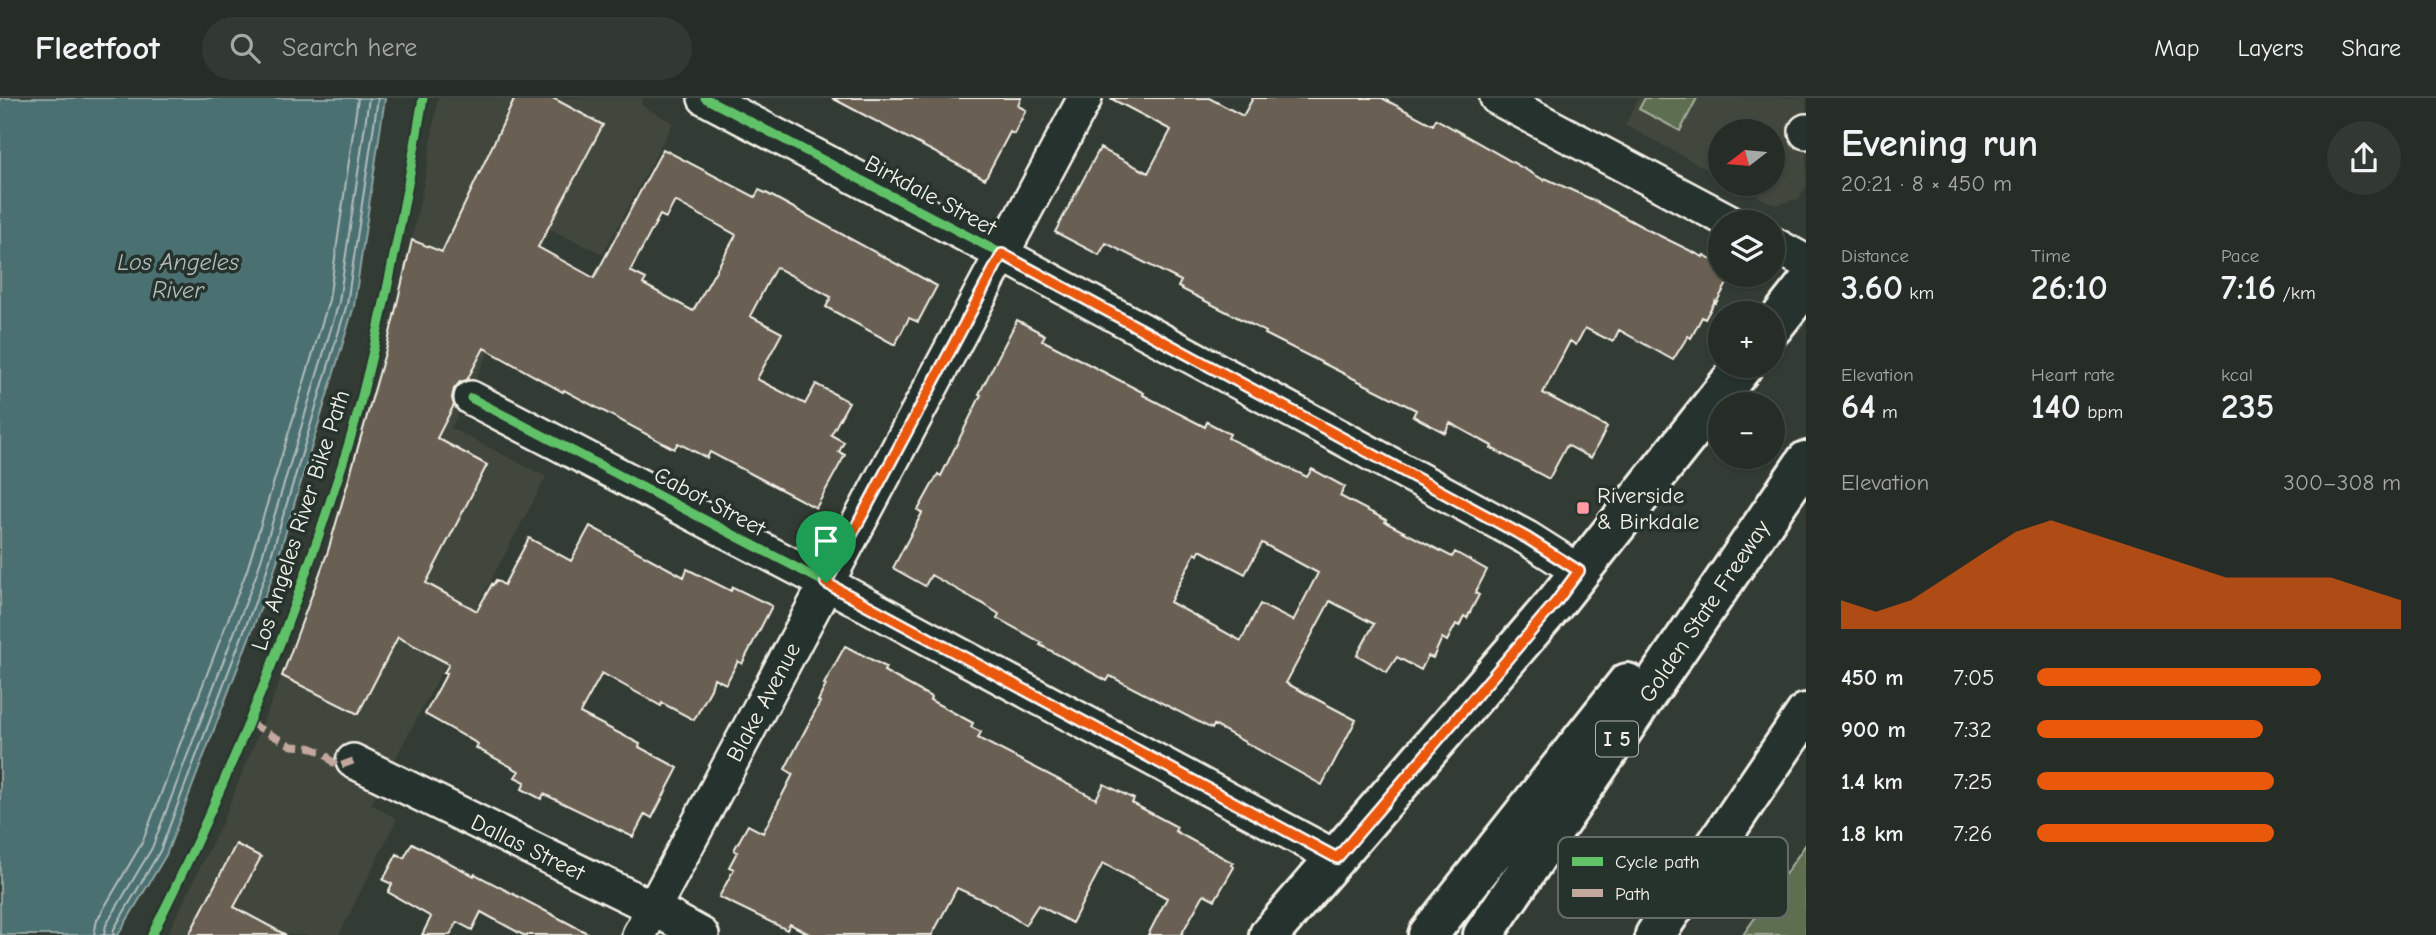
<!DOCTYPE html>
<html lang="en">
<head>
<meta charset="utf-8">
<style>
  :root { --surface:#262d27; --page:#323933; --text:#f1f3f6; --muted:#a4a8a7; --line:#424944; --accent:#ea580c }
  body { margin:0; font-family:"Comic Neue",sans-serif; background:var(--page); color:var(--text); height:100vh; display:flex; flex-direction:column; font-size:26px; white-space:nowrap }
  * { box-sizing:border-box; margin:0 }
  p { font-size:23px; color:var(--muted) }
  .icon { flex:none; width:38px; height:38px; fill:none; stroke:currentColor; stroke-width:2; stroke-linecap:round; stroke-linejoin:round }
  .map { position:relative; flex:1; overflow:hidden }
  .drawer { display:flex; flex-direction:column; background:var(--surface); width:630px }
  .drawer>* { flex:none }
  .needle { width:46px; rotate:254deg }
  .tools { position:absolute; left:1708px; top:21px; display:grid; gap:14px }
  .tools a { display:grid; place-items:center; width:77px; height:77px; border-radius:50%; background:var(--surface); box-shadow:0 2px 5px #0004,0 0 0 2px var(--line); font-size:35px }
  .pin { position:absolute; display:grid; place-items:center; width:60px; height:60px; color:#fff; margin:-72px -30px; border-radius:50% 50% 50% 0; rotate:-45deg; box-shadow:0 0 7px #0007 }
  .pin .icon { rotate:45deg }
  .round { display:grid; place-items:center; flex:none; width:74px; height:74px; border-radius:37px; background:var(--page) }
  .overview { display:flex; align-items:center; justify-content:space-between; height:119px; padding:0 35px }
  h1 { font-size:38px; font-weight:700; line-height:52px }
  .stats { display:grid; grid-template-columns:repeat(3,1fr); gap:10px; height:119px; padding:7px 35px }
  .stats div { display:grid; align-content:center }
  .stats b { font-size:35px; font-weight:700 }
  .stats small { font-size:19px; font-weight:400 }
  .stats p { font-size:19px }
  .chart { height:196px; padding:14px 35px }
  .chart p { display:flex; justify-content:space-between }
  .chart svg { width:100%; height:126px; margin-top:7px; fill:var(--accent); opacity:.7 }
  ul { padding:0 35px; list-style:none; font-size:23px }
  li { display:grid; grid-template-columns:112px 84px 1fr; align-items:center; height:52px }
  li i { height:18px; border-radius:9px; background:var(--accent) }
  header { display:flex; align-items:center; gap:42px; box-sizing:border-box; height:98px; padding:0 35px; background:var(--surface); border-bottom:2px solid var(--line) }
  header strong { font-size:33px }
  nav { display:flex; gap:38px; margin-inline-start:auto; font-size:24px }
  .search { width:490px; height:63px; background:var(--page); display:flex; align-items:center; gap:18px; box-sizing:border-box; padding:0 24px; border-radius:38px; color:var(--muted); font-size:26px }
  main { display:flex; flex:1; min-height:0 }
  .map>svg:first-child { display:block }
  .built { fill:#43473d }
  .green { fill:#5d6e51; stroke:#a8b09c; stroke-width:2 }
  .water { fill:#4c6f72; stroke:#8fa3a1; stroke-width:2 }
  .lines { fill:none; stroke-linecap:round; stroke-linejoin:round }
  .shore { stroke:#b1bdb9; stroke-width:2 }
  .building { fill:#696052; stroke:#f4f1e8; stroke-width:2; fill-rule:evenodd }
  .minor-casing { stroke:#f4f1e8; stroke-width:38 }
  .major-casing { stroke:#f4f1e8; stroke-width:44 }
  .highway-casing { stroke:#f4f1e8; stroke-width:44 }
  .minor { stroke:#26332d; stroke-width:33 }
  .major { stroke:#26332d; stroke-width:38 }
  .highway { stroke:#26332d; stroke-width:38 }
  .quiet { stroke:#c3a89e; stroke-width:7; stroke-dasharray:14 7; stroke-linecap:butt }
  .cycleway-casing { stroke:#26332d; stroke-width:13 }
  .cycleway { stroke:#61c268; stroke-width:9 }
  .route-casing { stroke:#fff; stroke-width:14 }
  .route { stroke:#ea580c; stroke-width:9 }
  .poi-dot { fill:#ff9aa2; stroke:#26332d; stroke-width:2.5 }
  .labels { text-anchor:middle; stroke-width:7; stroke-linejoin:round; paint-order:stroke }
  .shield { fill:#26332d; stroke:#b6b8b0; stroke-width:2 }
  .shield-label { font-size:21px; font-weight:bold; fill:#f4f1e8 }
  .street-label { font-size:23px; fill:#f4f1e8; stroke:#26332d }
  .poi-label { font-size:23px; fill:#f4f1e8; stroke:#26332d; text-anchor:start }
  .water-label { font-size:24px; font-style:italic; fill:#b1bdb9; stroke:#26332d }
  .key { fill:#26332d; stroke:#646c65; stroke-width:2 }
  .key-label { font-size:19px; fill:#f4f1e8 }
</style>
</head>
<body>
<header>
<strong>Fleetfoot</strong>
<div class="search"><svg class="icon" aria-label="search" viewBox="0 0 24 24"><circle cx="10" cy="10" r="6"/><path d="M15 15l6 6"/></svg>Search here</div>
<nav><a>Map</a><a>Layers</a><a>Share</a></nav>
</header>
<main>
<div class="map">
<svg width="1806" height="837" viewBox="0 0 1806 837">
  <rect width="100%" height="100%" fill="#333c34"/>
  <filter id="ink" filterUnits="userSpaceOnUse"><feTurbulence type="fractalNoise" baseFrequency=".0143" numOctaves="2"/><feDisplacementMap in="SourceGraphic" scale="14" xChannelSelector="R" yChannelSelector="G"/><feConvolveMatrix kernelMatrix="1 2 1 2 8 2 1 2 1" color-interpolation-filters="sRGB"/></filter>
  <g filter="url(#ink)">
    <path class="built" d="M438,0H643L641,7L673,25L603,156L550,131L451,330L546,379L371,706L397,721L339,837H167L222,725L282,578L328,453L387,248L412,142L428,65Z
      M1639,0H1806V89L1798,101L1775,107L1735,86H1773V33H1720V78L1625,27Z"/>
    <path class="green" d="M1645,0H1697L1680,33L1639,11Z
      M1806,746V837H1743Z"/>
    <path class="water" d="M0,0H385L354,208L272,480L166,757L118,837H0Z"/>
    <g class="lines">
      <path class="shore" d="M94,837L97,822L142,745L247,472L329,202L358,0
        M104,837L106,827L152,750L257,475L339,204L369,0
        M113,837L114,831L160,753L265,478L347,206L378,0"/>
    </g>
    <path class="building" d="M515,0H553L603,27L538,149L594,180L663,51L755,99L759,92L768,96L937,188L918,224L909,220L895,247L826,209L831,199L776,169L750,218L782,235L757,281L805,306L816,286L849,304L831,337L844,344L839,354L845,357L816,410L710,354L707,360L678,345L674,351L564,292L563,294L484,250L467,282L460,284L454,291L452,300L454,307L437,340L487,367L426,485L477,513L492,486L493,487L496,482L504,487L529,440L571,463L590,428L684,479L687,471L731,493L733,489L772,508L742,566L738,563L726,586L714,580L711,591L694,622L662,605L661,608L602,575L580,615L640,646L639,649L678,670L652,720L645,716L633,739L544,696L541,701L522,691L525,684L515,679L519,673L476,650L478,646L425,616L447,575H444L449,566L398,539L358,616L282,578L328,453L346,391L387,248L412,142L442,154ZM675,103L736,137L693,213L643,186L646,181L630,173L660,117L666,120Z
      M832,0H1021L1018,8L1026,12L1014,36L1010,34L985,81Z
      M1110,0H1209L1243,18L1253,0H1382L1433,27L1436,21L1544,82L1545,80L1593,102L1648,132L1703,159L1704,157L1720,166V177H1732L1716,205L1715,203L1705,221L1702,219L1691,240L1688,238L1673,262L1619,232L1613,244L1585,230L1576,247L1570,243L1543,295L1607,329L1591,360L1567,347L1549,381L1491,350L1492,348L1450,325L1445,335L1413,318L1416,312L1265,236L1266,234L1178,189L1181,183L1106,145L1099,157L1055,134L1100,50L1148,75L1171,32Z
      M1017,222L1045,237L1042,242L1144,295L1143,297L1205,329L1207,324L1230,336L1228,340L1307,379L1312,371L1345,389L1340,398L1386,422L1385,424L1452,459L1455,454L1487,472L1475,495L1479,497L1467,520L1464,518L1459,528L1456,526L1447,543L1442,540L1433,560L1428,558L1421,572L1397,559L1387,574L1357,557L1374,526L1330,503L1286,585L1356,622L1322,687L1214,627L1212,631L1110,578L1107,583L1040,547L1042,545L997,520L999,516L985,507L931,477L925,488L893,470L922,415L918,412L938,376L941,378L981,297L979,296ZM1262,445L1318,475L1293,523L1260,506L1241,543L1170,504L1195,455L1198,457L1200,452L1245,476Z
      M845,548L886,569L884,573L931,599L930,602L973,625L971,629L981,634L978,640L1096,701L1104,686L1134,701L1132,705L1177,729L1175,733L1233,765L1231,767L1234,769L1215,802L1204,796L1181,837H1148L1167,800L1103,765L1072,825L1038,807L1025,827L992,806L957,790L932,837H811L790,826L787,832L719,799L734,771L729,769L737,754L734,752L748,727L763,735L793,676L785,671L820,604L818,603L826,587L824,586Z
      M412,745L474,778L475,776L591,837H523L481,814L472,832L457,824L450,837H422L431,819L388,794L392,786L383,782L397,756L404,760Z
      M236,746L261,759L234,809L286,837H189Z"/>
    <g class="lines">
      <g class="minor-casing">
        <path id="minor" d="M705,0L1002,156L1527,440L1579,473
          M1497,0L1731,124
          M1806,33V34
          M1773,146L1806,164
          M471,300L826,485L1337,760
          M353,663L653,810L702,837
          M639,837L1085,0"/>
      </g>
      <g class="major-casing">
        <path id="major" d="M1773,229L1806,187
          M1269,837L1556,504L1743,268"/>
      </g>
      <g class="highway-casing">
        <path id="highway" d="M1428,837L1627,585
          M1483,837L1806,363
          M1655,837L1806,615"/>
      </g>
      <use href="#minor" class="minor"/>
      <use href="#major" class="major"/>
      <use href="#highway" class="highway"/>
      <path class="quiet" d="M250,625L292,648L309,649L324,655L337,669L353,663"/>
      <g class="cycleway-casing">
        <path id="cycleway" d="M705,0L1002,156L1527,440L1579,473
          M471,300L826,485L1337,760
          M152,837C217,707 272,575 319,437C333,394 349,350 360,306C386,205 406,103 423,0"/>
      </g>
      <use href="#cycleway" class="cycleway"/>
    </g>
  </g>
  <g class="lines" filter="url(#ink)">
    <g class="route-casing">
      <path id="route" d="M1002,156L1527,440L1579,473L1556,504L1337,760L826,485Z"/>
    </g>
    <use href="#route" class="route"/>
  </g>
  <rect class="poi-dot" x="1576" y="403" width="14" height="14" rx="3.5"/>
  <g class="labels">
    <rect class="shield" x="1596" y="623.5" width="42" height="35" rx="5"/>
    <g class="shield-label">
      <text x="1617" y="648">I 5</text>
    </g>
    <g class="street-label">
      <text transform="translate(931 97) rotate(28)" y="8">Birkdale Street</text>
      <text transform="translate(710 403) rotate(28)" y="8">Cabot Street</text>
      <text transform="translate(300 422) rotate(-72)" y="8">Los Angeles River Bike Path</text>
      <text transform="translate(1704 513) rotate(-56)" y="8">Golden State Freeway</text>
      <text transform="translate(763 604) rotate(-62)" y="8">Blake Avenue</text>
      <text transform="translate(528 749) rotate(26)" y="8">Dallas Street</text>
    </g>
    <g class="poi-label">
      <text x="1597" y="405">Riverside<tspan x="1597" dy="26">&amp; Birkdale</tspan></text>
    </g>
    <g class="water-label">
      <text x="178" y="172">Los Angeles<tspan x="178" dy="28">River</tspan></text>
    </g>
  </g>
  <rect x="1558" y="739" width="230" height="81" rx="10" class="key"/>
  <rect x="1572" y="759" width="31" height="9" fill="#61c268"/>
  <rect x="1572" y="791" width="31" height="8" fill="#c3a89e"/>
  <g class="key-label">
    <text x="1615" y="770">Cycle path</text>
    <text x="1615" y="802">Path</text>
  </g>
</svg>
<div class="tools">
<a><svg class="needle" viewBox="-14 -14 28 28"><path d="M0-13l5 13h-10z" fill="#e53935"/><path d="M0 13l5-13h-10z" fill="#a4a8a7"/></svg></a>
<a><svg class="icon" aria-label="layers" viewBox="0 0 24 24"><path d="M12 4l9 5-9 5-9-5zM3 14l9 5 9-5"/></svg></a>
<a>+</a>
<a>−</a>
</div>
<div class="pin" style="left:826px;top:485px;background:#1e9e55"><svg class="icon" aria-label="arrive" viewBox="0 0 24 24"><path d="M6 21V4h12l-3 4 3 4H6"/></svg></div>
</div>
<section class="drawer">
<div class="overview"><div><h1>Evening run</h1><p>20:21 · 8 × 450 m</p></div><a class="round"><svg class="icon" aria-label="share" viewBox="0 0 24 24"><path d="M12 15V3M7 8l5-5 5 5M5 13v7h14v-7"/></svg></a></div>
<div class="stats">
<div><p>Distance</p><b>3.60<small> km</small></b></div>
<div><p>Time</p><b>26:10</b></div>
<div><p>Pace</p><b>7:16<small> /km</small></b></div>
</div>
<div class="stats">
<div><p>Elevation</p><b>64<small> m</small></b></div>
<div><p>Heart rate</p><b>140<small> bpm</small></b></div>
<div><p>kcal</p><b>235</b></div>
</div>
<div class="chart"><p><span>Elevation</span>300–308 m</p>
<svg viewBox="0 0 160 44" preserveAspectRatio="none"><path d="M0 44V34L10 38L20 34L30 26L40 18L50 10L60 6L70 10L80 14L90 18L100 22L110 26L120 26L130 26L140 26L150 30L160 34V44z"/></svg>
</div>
<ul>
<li><b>450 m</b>7:05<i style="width:78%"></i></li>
<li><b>900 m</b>7:32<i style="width:62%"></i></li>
<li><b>1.4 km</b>7:25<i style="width:65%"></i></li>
<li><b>1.8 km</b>7:26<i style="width:65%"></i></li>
</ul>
</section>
</main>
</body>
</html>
